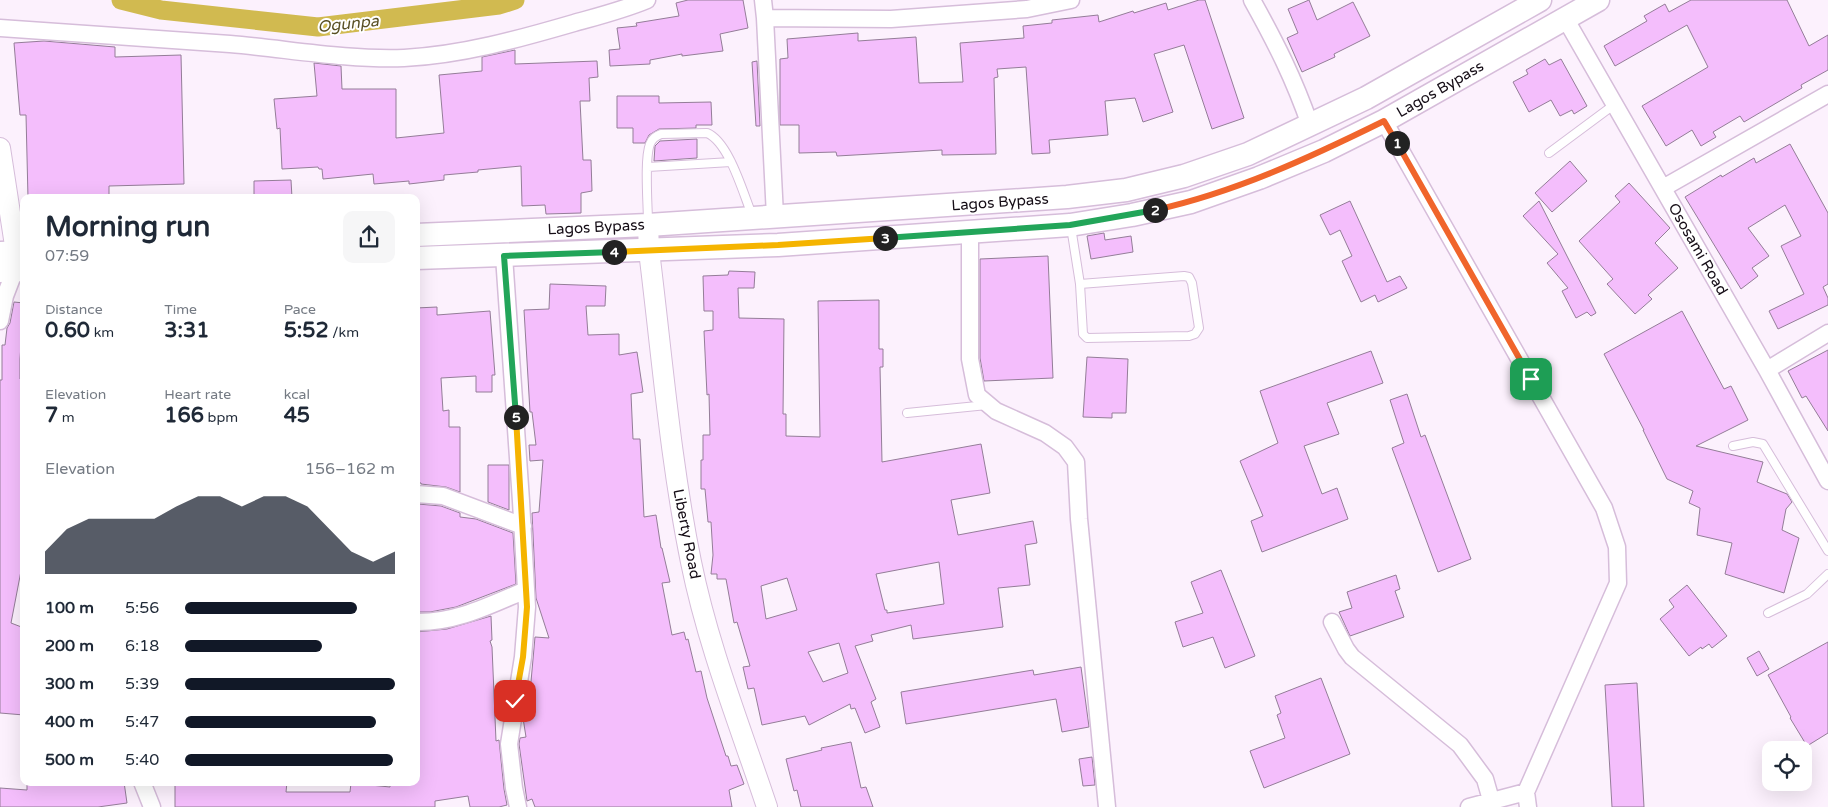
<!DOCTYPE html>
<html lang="en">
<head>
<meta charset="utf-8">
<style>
  :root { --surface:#fff; --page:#f6f6f7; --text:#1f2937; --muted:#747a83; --accent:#111827 }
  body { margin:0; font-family:"Varela Round",sans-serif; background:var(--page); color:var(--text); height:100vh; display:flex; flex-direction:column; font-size:19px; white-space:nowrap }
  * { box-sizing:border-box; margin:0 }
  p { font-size:16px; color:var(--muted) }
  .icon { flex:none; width:28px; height:28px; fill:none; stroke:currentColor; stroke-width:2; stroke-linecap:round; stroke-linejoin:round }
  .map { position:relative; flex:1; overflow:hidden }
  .details { position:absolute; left:20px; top:194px; width:400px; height:592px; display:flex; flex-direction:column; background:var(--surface); border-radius:10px; box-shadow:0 5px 20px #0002 }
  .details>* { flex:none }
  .controls { position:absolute; left:1762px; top:741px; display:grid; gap:10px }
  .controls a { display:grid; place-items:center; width:50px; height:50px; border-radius:10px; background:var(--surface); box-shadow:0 5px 20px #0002; font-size:25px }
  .pin { position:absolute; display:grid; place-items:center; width:42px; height:42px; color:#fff; margin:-21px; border-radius:10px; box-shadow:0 2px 8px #0006 }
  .km { position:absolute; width:25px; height:25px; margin:-12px; border-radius:50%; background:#222; color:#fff; font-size:14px; line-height:25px; text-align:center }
  .round { display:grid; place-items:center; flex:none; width:52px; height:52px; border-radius:10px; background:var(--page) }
  .headline { display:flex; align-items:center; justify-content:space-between; height:85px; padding:0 25px }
  h1 { font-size:28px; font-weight:800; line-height:38px }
  .stats { display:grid; grid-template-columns:repeat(3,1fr); gap:8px; height:85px; padding:5px 25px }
  .stats div { display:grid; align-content:center }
  .stats b { font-size:21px; font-weight:800 }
  .stats small { font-size:14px; font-weight:400 }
  .stats p { font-size:14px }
  .chart { height:140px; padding:10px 25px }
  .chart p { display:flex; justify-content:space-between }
  .chart svg { width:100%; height:90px; margin-top:5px; fill:var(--accent); opacity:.7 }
  ul { padding:0 25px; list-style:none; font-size:16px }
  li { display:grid; grid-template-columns:80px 60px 1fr; align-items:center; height:38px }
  li i { height:12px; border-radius:6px; background:var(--accent) }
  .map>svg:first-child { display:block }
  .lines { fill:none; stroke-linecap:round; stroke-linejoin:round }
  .canal { stroke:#d1ba50; stroke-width:19 }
  .building { fill:#f4befc; stroke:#947d98; fill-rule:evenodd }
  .service-casing { stroke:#d6bdda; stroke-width:10 }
  .minor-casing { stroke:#d6bdda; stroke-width:19 }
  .tertiary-casing { stroke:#d6bdda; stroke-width:22 }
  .secondary-casing { stroke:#d6bdda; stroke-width:25 }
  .service { stroke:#fff; stroke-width:8 }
  .minor { stroke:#fff; stroke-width:16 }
  .tertiary { stroke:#fff; stroke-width:20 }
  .secondary { stroke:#fff; stroke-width:22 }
  .split-1-casing { stroke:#fff; stroke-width:10 }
  .split-2-casing { stroke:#fff; stroke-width:10 }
  .split-3-casing { stroke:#fff; stroke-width:10 }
  .split-4-casing { stroke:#fff; stroke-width:10 }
  .split-5-casing { stroke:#fff; stroke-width:10 }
  .split-6-casing { stroke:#fff; stroke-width:10 }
  .split-1 { stroke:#f0652b; stroke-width:6 }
  .split-2 { stroke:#f0652b; stroke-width:6 }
  .split-3 { stroke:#22a559; stroke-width:6 }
  .split-4 { stroke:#f5b400; stroke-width:6 }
  .split-5 { stroke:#22a559; stroke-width:6 }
  .split-6 { stroke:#f5b400; stroke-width:6 }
  .labels { text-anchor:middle; stroke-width:4; stroke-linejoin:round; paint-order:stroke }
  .street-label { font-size:15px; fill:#150d16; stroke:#fff }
  .water-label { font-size:16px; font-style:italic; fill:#584f23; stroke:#fff }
</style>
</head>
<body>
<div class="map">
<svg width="1828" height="807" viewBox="0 0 1828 807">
  <rect width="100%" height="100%" fill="#fcf1fd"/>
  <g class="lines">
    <path class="canal" d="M121,0L161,10L318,27L499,5L515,0"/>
  </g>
  <path class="building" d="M688,0H743L748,28L720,34L723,51L682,56V54L650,60V64L610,66L609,50L620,49L617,28L637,26L636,23L679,16L676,3Z
    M1199,0H1205L1244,118L1212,129L1184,45L1154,54L1173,112L1143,122L1135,98L1105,101L1108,135L1049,140L1050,153L1032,154L1026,67L997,69L998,77L994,78L996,154L942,155V150L837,156L836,152L799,153V125H780V59L788,58L787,39L858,33V41L916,37L919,83L963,82L960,43L1024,38L1023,26L1052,23V20L1098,15L1099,22L1133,11L1134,13L1166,3L1168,10Z
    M1309,0L1317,20L1353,2L1370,36L1334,54L1335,57L1302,72L1287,38L1298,33L1288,9Z
    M1691,0H1787L1809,46L1828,35V70L1801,85L1802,88L1744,122L1740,116L1713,132L1716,137L1701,146L1692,130L1666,146L1642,106L1708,67L1687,25L1615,66L1604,46L1647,21L1644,16L1665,4L1669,12Z
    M44,41L115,47V57L181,55L184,184L109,186V198H28L26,115H20L14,43Z
    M515,50V64L597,61L598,77L589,78L590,101H580L583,160H591L592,191L581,193V213L546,214L545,205L522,206L521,166L478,170V172L444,175V180L409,184V181L374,184L373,174L323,179L322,169H319L318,167L282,169L280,128L277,129L274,99L317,96L314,63L341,66L342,89H396V138L444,133L439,75L482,71V57Z
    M1545,59L1549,65L1561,59L1587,106L1574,114L1572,110L1560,116L1551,100L1529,112L1513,82L1528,74L1526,70Z
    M757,61L760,126H756L752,62Z
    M617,96H659V103L711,102L712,125H696V128L659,129L649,135L645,143H633V128H617Z
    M697,139V158L654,161L655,146L660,141Z
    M1790,144L1828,213V284L1823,287L1828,298V305L1778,329L1769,311L1804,294L1781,246L1801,236L1785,205L1748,228L1769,256L1752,268L1758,276L1741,289L1685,197L1721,175L1722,177L1754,158L1756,163Z
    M1570,161L1587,181L1552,212L1535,193Z
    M291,180L292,198H254V181Z
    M1629,183L1670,228L1655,243L1678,268L1648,295L1652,299L1635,314L1607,284L1613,279L1579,241L1620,202L1615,196Z
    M1350,201L1387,282L1400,276L1407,288L1378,302L1375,295L1361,302L1342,261L1352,256L1340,230L1330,235L1320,215Z
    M1539,201L1596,313L1591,316L1587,312L1576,318L1562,291L1568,288L1547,263L1558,254L1523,216Z
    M1104,233L1105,240L1131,236L1133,252L1091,259L1087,236Z
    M1048,256L1053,378L984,381L980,358V259Z
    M729,271L755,272L754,288H738L739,318L784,319L783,414H786V436L820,437L818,301L879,300V349H883V367H880L882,462L981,444L990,493L951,500L958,535L1033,521L1037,543L1025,545L1030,585L998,588L1003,627L913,639L911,625L871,635L873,641L855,646L876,699L871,702L880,727L865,733L855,708L851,709L850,704L809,725L805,716L762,725L754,688L748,689L743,667L750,666L737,622L734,623L726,579H717V574H711L713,555L711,522H708L705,489H701V460H703V435H710L709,394L707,395L704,331L713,330V311H704L703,276L728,275ZM939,562L944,604L887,613V610H885L876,574ZM787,578L797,610L766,619L761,586ZM839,643L848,673L823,682L808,652Z
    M550,284L606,286L605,306H586L588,335L619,334V355L637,352L643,392L631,394L633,439H640L644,517L656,515L661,548H662L670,582L662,583L672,635L684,632L686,640L688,639L696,672L701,671L707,698L726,756H728L731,766L737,765L744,784L729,790L732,807H535L532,799L527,801L519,744L520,738L526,737L523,718L524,716L528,715L535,637L549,638L536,598L532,513L539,512L543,460L530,461L529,445H536L532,412H530L524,310L549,309Z
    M14,302L24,303L20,359V379H23L24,414V571H21L11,623L24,628V715L0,713V380H2V345H5L7,328L10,323Z
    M437,307V315L490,311L495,375H492V392H476V376L441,378L443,411L449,410V427H460V492L446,487L421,484V483L416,482V308Z
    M1682,311L1724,389L1731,386L1748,420L1696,446L1763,462L1757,482L1787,494L1792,502L1786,509L1782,530L1799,538L1784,593L1725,574L1732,543L1697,535L1700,508L1689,503L1693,491L1667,479L1643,430H1644L1604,354Z
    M1828,350V431L1806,396L1802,398L1788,371Z
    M1371,351L1383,383L1327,403L1339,434L1304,446L1322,494L1337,488L1348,519L1262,552L1251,521L1263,516L1240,461L1278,443L1260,391Z
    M1087,357L1128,359L1126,413H1112V418L1083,417Z
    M1407,394L1421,437L1425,435L1471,559L1438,572L1392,448L1404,443L1390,400Z
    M488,465H509V510L488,502Z
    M418,504L441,506L460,513V517L476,519L513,533L516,584L456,607L430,612H416V520Z
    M1221,570L1255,656L1225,668L1213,637L1183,647L1175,622L1203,613L1191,582Z
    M1396,575L1400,589L1395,591L1404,617L1350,636L1339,612L1352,608L1347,592Z
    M1687,585L1727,636L1712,648L1709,644L1702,649L1701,647L1689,656L1660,619L1674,607L1669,600Z
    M491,616L492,640L490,641L492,647L496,741L499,740L504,789L507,805L499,807H470L468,796L435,801V807H175V782H287L286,792H350L351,783L390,787V782H416V632L447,629Z
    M1828,642V733L1807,746L1790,718L1791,717L1768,675Z
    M1759,651L1769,669L1757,676L1747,658Z
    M1081,667L1089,727L1062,732L1056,699L906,724L901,692L1033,670L1034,675Z
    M1321,678L1350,754L1264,788L1250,751L1285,738L1277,715L1281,713L1275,696Z
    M1637,683L1644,807H1612L1605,685Z
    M851,742L861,788L866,787L873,807H801L797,790L794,791L786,759L822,750L821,748Z
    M1092,757L1095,785L1083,786L1079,759Z
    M27,782H124L127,803L98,807H0V788L27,790Z"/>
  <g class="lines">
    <g class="service-casing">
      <path id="service" d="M1549,153L1615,104
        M648,167L731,162
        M648,223C648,205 644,159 650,144C652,138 656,136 661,134L707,133C729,142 743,193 752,215
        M1071,227L1080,284L1083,334L1087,338L1189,336L1195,334L1199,328L1192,283L1189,277L1184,276L1080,284
        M907,413L987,405
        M1733,446L1753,442L1763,444L1828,551
        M1768,613L1807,594L1828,574"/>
    </g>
    <g class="minor-casing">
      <path id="minor" d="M763,0L765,18L775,216
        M1252,0C1276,43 1294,79 1310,125
        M765,18L891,19L1027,9L1071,0
        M1565,18L1767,370L1828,481
        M0,28C77,34 154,38 230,44C288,49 346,60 404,58C462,55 519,39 574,23C599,16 623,10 647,0
        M1384,121L1604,508L1617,547L1618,583L1526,792L1528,807
        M1663,188L1828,94
        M970,232V359L977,395L996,411L1045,433L1065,447L1076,462L1079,519L1107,807
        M504,256L521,501L527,607L523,657L509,744L514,788L518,807
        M0,321L5,296L15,270
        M1767,370L1828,333
        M416,494L443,496L523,526
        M416,622C456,623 490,605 526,590
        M1332,622L1346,649L1352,657L1460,745L1485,779L1491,800
        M142,782L152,807
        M1469,807L1526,792"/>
    </g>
    <g class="tertiary-casing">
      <path id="tertiary" d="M0,148L16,252V268
        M648,225L649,251C662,355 670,459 691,562C708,646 740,726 767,807"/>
    </g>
    <g class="secondary-casing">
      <path id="secondary" d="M416,235L648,225L1067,197L1126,190L1184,176L1248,154L1366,98L1540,0
        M0,253L24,252
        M416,258L778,245L1070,225L1132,215L1191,202L1259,178L1324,151L1384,121L1598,0
        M0,271L24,270"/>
    </g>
    <use href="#service" class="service"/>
    <use href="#minor" class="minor"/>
    <use href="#tertiary" class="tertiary"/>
    <use href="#secondary" class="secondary"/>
  </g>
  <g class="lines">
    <g class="split-1-casing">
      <path id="split-1" d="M1397,143L1531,379"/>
    </g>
    <g class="split-2-casing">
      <path id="split-2" d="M1155,210C1236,192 1311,157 1384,121L1397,143"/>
    </g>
    <g class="split-3-casing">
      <path id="split-3" d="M885,238L1070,225L1155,210"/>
    </g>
    <g class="split-4-casing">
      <path id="split-4" d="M614,252L778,245L885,238"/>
    </g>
    <g class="split-5-casing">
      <path id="split-5" d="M516,417L504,256L614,252"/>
    </g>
    <g class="split-6-casing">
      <path id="split-6" d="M515,701L523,657L527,607L516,417"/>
    </g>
    <use href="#split-1" class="split-1"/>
    <use href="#split-2" class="split-2"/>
    <use href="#split-3" class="split-3"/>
    <use href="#split-4" class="split-4"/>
    <use href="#split-5" class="split-5"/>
    <use href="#split-6" class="split-6"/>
  </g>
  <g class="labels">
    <g class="street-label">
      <text transform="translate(1440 89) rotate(-30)" y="5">Lagos Bypass</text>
      <text transform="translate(1000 202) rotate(-4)" y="5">Lagos Bypass</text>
      <text transform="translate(596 227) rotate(-3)" y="5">Lagos Bypass</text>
      <text transform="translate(1698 249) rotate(60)" y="5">Ososami Road</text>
      <text transform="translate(687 534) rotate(79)" y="5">Liberty Road</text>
    </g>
    <g class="water-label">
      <text transform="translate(348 23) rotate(-6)" y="6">Ogunpa</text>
    </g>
  </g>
</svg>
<div class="controls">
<a><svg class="icon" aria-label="locate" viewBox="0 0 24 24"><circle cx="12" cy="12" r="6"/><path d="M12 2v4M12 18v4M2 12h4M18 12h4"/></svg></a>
</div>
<div class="pin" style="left:1531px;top:379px;background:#1e9e55"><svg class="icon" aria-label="arrive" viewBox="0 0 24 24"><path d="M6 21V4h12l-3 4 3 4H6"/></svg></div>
<div class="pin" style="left:515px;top:701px;background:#d93025"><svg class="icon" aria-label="check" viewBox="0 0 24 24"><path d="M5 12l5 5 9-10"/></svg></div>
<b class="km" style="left:1397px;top:143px">1</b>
<b class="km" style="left:1155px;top:210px">2</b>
<b class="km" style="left:885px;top:238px">3</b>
<b class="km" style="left:614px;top:252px">4</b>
<b class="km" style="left:516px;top:417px">5</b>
<section class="details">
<div class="headline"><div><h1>Morning run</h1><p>07:59</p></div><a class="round"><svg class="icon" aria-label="share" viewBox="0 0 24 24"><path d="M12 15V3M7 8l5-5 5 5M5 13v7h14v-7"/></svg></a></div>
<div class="stats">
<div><p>Distance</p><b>0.60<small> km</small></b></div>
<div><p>Time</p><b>3:31</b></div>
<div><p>Pace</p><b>5:52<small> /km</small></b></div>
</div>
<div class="stats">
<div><p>Elevation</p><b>7<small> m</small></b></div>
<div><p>Heart rate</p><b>166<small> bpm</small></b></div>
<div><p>kcal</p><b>45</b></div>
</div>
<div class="chart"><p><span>Elevation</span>156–162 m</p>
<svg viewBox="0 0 160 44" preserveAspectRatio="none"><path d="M0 44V33L10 22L20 17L30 17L40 17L50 17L60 11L70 6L80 6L90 11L100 6L110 6L120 11L130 22L140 33L150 38L160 33V44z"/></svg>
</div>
<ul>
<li><b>100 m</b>5:56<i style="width:82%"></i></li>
<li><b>200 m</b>6:18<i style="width:65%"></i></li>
<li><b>300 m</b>5:39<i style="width:100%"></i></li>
<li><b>400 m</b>5:47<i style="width:91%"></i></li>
<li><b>500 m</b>5:40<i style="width:99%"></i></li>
</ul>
</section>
</div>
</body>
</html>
